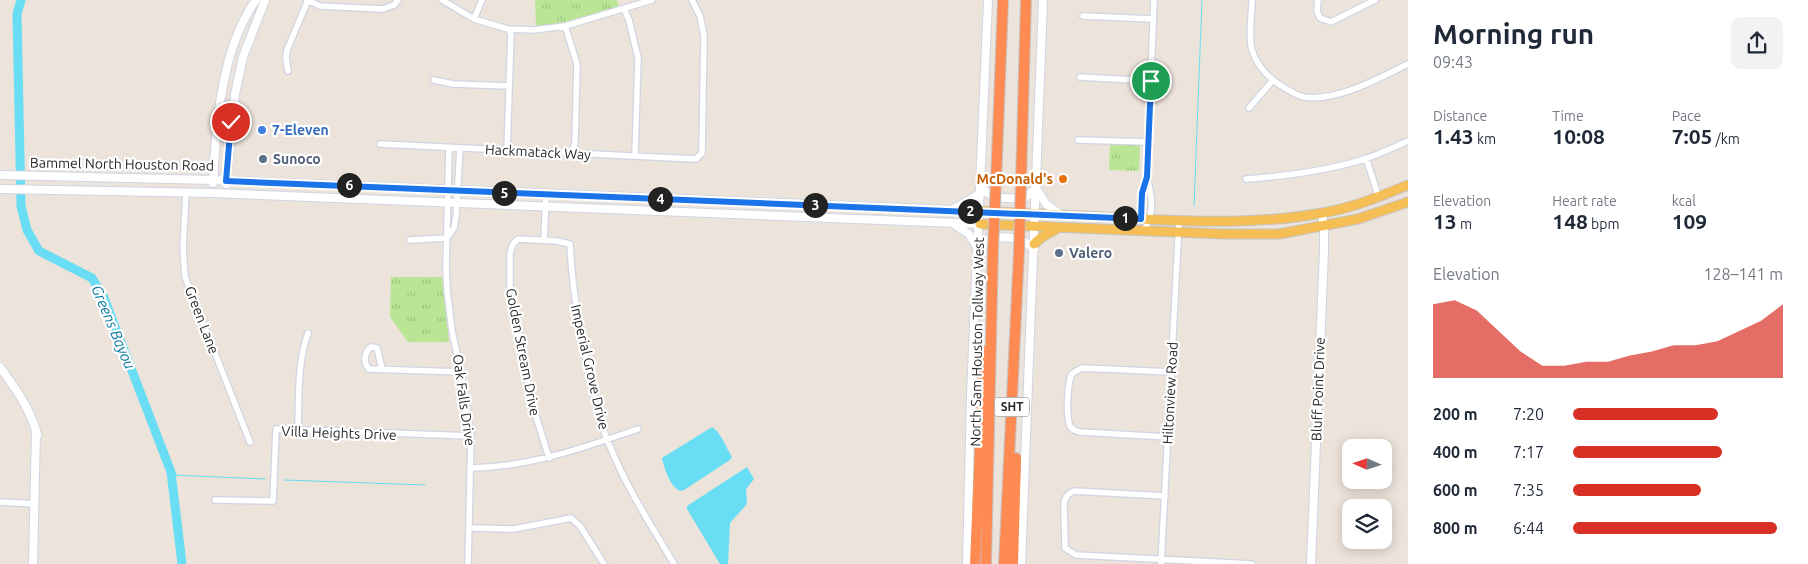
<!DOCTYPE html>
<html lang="en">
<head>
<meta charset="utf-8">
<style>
  :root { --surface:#fff; --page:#f2f2f3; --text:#1f2937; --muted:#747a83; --accent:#d93025 }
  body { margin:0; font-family:Ubuntu,sans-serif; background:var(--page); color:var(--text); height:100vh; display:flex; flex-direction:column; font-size:19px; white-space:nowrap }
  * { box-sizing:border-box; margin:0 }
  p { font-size:16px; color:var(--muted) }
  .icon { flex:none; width:28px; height:28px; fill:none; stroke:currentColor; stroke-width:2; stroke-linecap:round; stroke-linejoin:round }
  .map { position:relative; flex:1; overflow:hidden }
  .details { display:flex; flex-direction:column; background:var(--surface); width:400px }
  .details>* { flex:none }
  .needle { width:32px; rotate:273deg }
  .buttons { position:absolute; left:1342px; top:439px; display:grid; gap:10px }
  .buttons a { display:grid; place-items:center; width:50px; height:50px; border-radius:10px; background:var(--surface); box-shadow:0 2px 12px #0003; font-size:25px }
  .pin { position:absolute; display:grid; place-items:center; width:42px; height:42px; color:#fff; margin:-21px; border:2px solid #fff; border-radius:50%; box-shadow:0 1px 5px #0007 }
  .km { position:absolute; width:25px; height:25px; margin:-12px; border-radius:50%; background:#222; color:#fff; font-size:14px; line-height:25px; text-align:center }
  .round { display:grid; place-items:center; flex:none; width:52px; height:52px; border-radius:10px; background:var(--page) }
  .head { display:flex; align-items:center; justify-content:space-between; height:85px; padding:0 25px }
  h1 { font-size:28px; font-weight:700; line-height:38px }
  .stats { display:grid; grid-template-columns:repeat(3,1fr); gap:8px; height:85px; padding:5px 25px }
  .stats div { display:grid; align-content:center }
  .stats b { font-size:21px; font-weight:700 }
  .stats small { font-size:14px; font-weight:400 }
  .stats p { font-size:14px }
  .chart { height:140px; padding:10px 25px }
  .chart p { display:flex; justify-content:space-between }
  .chart svg { width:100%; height:90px; margin-top:5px; fill:var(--accent); opacity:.7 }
  ul { padding:0 25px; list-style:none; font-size:16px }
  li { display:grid; grid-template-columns:80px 60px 1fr; align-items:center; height:38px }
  li i { height:12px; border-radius:6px; background:var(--accent) }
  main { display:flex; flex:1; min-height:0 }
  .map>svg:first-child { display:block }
  .park { fill:url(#park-tufts) }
  .water { fill:#69ddf3 }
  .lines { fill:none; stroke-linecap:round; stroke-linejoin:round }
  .stream { stroke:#69ddf3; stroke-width:1 }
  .river { stroke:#69ddf3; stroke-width:9 }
  .street-casing { stroke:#d0d5e3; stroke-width:8 }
  .secondary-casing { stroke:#d0d5e3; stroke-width:10 }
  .primary-casing { stroke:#c3c3c3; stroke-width:11 }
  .highway-casing { stroke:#c3c3c3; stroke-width:12 }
  .street { stroke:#fff; stroke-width:5.5 }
  .secondary { stroke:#fff; stroke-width:8 }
  .primary { stroke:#f6bf56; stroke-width:9 }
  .highway { stroke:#ff8b53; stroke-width:10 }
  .highway-bridge-casing { stroke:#c3c3c3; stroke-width:12; stroke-linecap:butt }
  .highway-bridge { stroke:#ff8b53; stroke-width:10 }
  .route-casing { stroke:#fff; stroke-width:10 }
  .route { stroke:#1a73e8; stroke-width:6 }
  .shop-dot { fill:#3f7fe0; stroke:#fff; stroke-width:2 }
  .service-dot { fill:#5c6f8a; stroke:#fff; stroke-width:2 }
  .food-dot { fill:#e8710a; stroke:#fff; stroke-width:2 }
  .labels { text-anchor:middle; stroke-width:4.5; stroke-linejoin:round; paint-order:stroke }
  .shield { fill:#fff; stroke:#696969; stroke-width:1 }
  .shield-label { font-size:12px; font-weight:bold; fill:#292929 }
  .shop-label { font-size:14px; font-weight:bold; fill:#366cbe; stroke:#fff; text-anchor:start }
  .street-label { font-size:14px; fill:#292929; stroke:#fff }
  .service-label { font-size:14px; font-weight:bold; fill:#4e5e75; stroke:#fff; text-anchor:start }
  .food-label { font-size:14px; font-weight:bold; fill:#c56008; stroke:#fff; text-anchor:end }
  .water-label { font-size:15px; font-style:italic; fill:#087b9f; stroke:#fff }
</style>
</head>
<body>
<main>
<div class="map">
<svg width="1408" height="564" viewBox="0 0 1408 564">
  <defs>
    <pattern id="park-tufts" width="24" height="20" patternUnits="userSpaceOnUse" patternTransform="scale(1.25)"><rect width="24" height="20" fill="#b9e595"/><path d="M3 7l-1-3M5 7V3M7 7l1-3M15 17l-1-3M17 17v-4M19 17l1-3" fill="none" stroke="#9fc480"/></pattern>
  </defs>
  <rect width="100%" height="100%" fill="#ece3db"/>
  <path class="park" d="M535,0H617L619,7L559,24L536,26Z
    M1110,143L1140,145L1139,171L1109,170Z
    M391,277H442L449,342H408L390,317Z"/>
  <path class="water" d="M712,427C721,432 726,448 732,457L730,460L684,490L680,491C670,487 664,468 662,458Z
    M747,467L754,479L746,489L747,504L730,523L728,564H720L687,509V506Z"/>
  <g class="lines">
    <path class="stream" d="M1194,206L1202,0
      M171,475L265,479
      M284,480L425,485"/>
    <path class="river" d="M21,0L17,14L21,206L27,230L39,251L92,278L104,298L171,472L182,564"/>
    <g class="street-casing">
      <path id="street" d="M307,0L320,6L383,9L394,5L398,0
        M442,0L474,19L508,29L534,30L565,26L652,0
        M1252,0C1252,14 1248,37 1252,50C1256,63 1266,75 1277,83C1285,88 1294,95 1304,97C1337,102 1379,78 1408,64
        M1318,0L1317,11L1320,18L1331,22L1375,0
        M624,9L629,20L638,58L635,156
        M1083,16L1153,19
        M474,19L482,0
        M565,26L577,64L575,142L572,153
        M288,71L286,58L287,50L308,0
        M1080,77L1151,81
        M434,80L453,84L509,86
        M1249,108L1273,80
        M1078,140L1149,142
        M380,144L696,159L702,153L704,36L700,16L692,0
        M449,148L446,266L447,290L452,331L461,372L471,436L468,564
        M507,150L511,33L508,29
        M1366,158L1379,198
        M1246,179C1286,176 1326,171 1365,159C1379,154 1394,147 1408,141
        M186,192L183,248L185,277L250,442
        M1142,221V193L1147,179
        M1144,230C1155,212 1152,198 1147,177L1154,0
        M447,238L454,228L456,216L460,148
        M410,240L447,238
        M544,240L546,195
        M382,369L377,348L371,347C364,352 363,363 369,369L461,372
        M298,430C299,398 297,363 308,333
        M1168,437L1080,432C1076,431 1072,430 1070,426C1066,418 1067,382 1072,374C1075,371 1078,370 1082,368L1171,372
        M549,458L531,400L510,288V253L513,244L518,239L557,241L570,244C572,289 579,328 588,371C594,396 599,421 609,444C626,487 651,525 674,564
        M471,468C529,467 583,448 638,429
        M1165,496L1074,491C1069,493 1065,497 1064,503L1065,548L1076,555L1252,564
        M215,500L273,501L276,429L471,436
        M0,502L35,504
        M469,528L514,529L571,518L580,526L604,564
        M1161,564L1179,221"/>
    </g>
    <g class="secondary-casing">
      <path id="secondary" d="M0,175L213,180L980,211
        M213,183C216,125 221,49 256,0
        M226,184L235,94L243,57L265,0
        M981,187C992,201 1009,198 1025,198L1036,188L1046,204L1061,215
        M0,189L213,193L980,224
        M954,209L981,193
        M952,223L969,234L977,247
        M979,250L990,237C1010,238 1018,235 1034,249
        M0,367C15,388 31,409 37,435
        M33,564L36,430
        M967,564L971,395L988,0
        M1021,564L1043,0
        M1311,564L1324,251V227L1322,213"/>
    </g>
    <g class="primary-casing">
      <path id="primary" d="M980,211C1034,214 1087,216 1140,219C1201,222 1261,224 1322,213C1352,208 1379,197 1408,185
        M980,224L1224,234H1279L1358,219L1408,202
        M1034,244L1042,237L1058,228"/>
    </g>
    <g class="highway-casing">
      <path id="highway" d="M1021,180L1026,0
        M996,182L1003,0
        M975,564L984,351
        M986,564L993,248
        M1004,564L1019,251
        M1013,564L1016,458"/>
    </g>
    <use href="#street" class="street"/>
    <use href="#secondary" class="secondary"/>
    <use href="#primary" class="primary"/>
    <use href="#highway" class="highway"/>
    <g class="highway-bridge-casing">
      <path id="highway-bridge" d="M993,248L996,182
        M1019,251L1021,180"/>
    </g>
    <use href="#highway-bridge" class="highway-bridge"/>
  </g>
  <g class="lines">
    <g class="route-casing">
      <path id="route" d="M231,122L226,181L1141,219L1142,193L1147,177L1151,81"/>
    </g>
    <use href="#route" class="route"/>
  </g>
  <circle class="shop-dot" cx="262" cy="130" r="5"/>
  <g class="service-dot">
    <circle cx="263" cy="159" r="5"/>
    <circle cx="1059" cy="253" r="5"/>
  </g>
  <circle class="food-dot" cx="1063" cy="179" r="5"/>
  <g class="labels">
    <rect class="shield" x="994.5" y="397.5" width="35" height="19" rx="4"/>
    <g class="shield-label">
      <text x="1012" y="411">SHT</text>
    </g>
    <g class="shop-label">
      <text x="272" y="135">7-Eleven</text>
    </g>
    <g class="street-label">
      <text transform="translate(538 152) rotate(3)" y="5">Hackmatack Way</text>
      <text transform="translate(122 164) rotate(1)" y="5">Bammel North Houston Road</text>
      <text transform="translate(202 320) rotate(69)" y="5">Green Lane</text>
      <text transform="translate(977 342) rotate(-89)" y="5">North Sam Houston Tollway West</text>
      <text transform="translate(523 352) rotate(79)" y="5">Golden Stream Drive</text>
      <text transform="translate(590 367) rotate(77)" y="5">Imperial Grove Drive</text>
      <text transform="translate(1318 389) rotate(-88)" y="5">Bluff Point Drive</text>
      <text transform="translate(1170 393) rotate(-87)" y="5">Hiltonview Road</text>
      <text transform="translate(464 400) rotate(82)" y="5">Oak Falls Drive</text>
      <text transform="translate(339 433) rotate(2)" y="5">Villa Heights Drive</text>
    </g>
    <g class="service-label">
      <text x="273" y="164">Sunoco</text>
      <text x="1069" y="258">Valero</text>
    </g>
    <g class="food-label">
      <text x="1053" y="184">McDonald's</text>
    </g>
    <g class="water-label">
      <text transform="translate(113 327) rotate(67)" y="5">Greens Bayou</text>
    </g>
  </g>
</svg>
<div class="buttons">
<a><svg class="needle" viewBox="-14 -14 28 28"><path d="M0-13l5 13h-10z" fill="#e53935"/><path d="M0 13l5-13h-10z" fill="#747a83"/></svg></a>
<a><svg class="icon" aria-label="layers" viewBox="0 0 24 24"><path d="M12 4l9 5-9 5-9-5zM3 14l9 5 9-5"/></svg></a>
</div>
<div class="pin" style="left:1151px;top:81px;background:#1e9e55"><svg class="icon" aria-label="arrive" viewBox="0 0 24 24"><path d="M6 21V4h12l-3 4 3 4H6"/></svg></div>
<div class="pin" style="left:231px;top:122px;background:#d93025"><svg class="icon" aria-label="check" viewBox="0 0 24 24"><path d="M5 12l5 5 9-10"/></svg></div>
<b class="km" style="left:1125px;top:218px">1</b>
<b class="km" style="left:970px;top:211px">2</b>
<b class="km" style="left:815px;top:205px">3</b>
<b class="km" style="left:660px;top:199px">4</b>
<b class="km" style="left:504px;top:193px">5</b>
<b class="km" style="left:349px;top:185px">6</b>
</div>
<section class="details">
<div class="head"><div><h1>Morning run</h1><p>09:43</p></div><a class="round"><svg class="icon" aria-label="share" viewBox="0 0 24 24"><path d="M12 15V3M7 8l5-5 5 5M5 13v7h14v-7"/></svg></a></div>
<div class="stats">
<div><p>Distance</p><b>1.43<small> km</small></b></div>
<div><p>Time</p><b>10:08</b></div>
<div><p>Pace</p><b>7:05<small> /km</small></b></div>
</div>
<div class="stats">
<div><p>Elevation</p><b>13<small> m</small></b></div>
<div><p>Heart rate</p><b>148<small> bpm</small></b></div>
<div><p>kcal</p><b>109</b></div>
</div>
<div class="chart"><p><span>Elevation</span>128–141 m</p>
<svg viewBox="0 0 160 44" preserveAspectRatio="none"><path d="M0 44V8L10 6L20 11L30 21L40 31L50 38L60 38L70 36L80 36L90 33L100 31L110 28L120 28L130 26L140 21L150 16L160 8V44z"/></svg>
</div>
<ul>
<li><b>200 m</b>7:20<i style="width:69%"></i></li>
<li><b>400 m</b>7:17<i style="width:71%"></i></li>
<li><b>600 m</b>7:35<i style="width:61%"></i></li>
<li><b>800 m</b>6:44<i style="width:97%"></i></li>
</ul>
</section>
</main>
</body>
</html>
